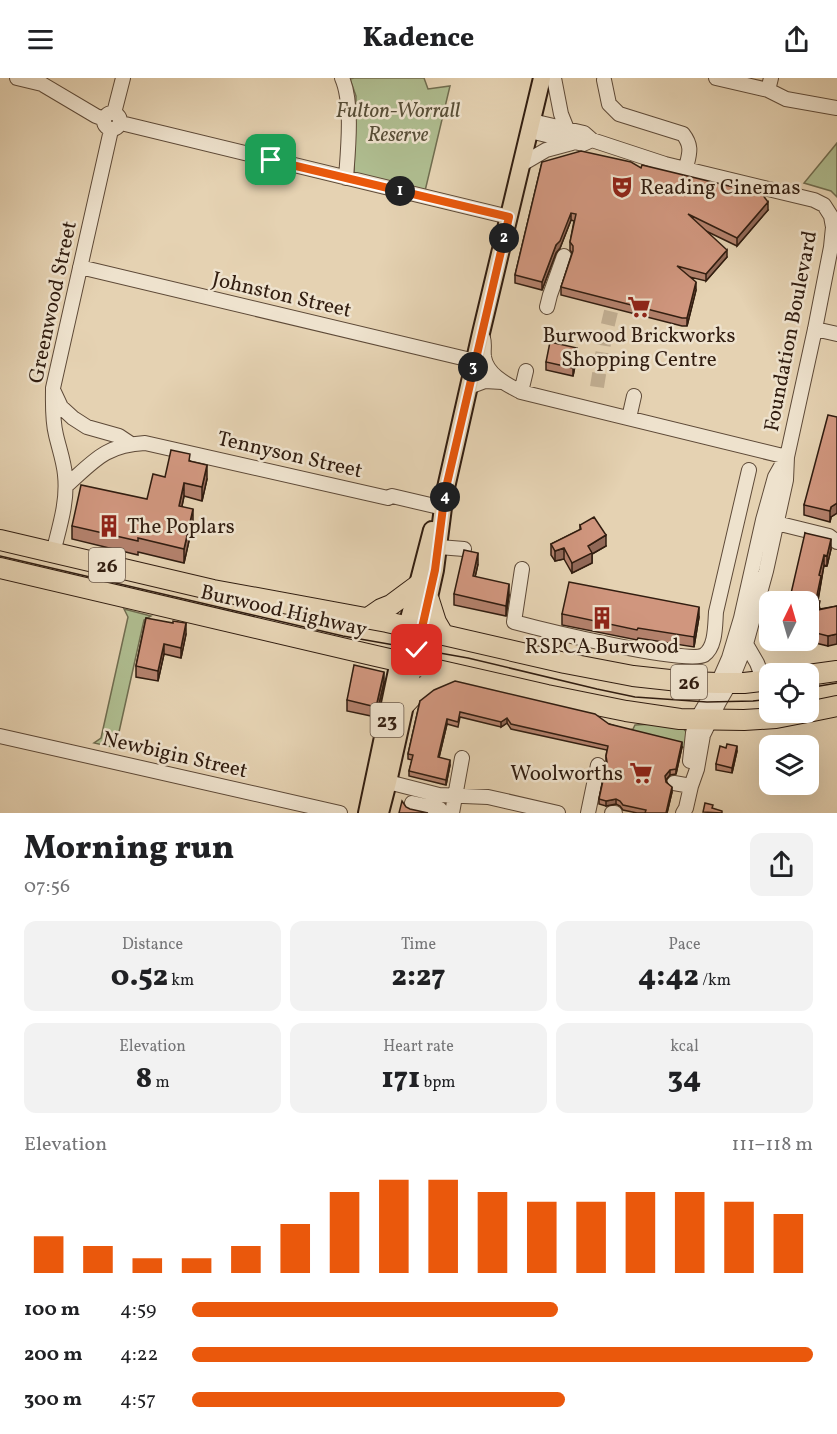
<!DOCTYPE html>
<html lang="en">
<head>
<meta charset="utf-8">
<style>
  :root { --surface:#fff; --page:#f2f2f2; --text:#202124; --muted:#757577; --accent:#ea580c }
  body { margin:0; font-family:Vollkorn,serif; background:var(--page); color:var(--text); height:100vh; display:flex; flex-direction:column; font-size:22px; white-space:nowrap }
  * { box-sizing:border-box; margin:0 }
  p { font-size:20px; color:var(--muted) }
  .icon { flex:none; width:33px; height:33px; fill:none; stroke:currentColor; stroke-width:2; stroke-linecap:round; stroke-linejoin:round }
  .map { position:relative; height:735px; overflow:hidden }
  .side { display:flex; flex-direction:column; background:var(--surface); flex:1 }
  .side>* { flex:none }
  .needle { width:39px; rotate:5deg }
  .fabs { position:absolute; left:759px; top:513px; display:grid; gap:12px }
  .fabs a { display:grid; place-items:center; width:60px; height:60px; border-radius:12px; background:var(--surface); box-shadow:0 6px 24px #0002; font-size:30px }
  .pin { position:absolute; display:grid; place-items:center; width:51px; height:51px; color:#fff; margin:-26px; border-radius:12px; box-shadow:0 3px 9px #0006 }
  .km { position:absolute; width:30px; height:30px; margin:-15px; border-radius:50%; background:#222; color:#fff; font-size:16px; line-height:30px; text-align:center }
  .round { display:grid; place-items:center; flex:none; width:63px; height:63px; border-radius:12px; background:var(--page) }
  .head { display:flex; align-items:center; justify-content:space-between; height:102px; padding:0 24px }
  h1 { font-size:33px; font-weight:800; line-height:45px }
  .figures { display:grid; grid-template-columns:repeat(3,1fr); gap:9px; height:102px; padding:6px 24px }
  .figures div { display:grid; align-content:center; border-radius:12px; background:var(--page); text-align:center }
  .figures b { font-size:30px; font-weight:800 }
  .figures small { font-size:16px; font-weight:400 }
  .figures p { font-size:16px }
  .chart { height:168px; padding:12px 24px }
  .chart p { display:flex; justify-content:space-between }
  .chart svg { width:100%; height:108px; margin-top:6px; stroke:var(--accent); stroke-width:6 }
  ul { padding:0 24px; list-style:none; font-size:20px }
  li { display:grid; grid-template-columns:96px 72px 1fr; align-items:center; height:45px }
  li i { height:15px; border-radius:8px; background:var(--accent) }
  header { display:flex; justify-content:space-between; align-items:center; height:78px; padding:0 24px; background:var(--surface); font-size:27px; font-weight:800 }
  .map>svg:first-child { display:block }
  .green { fill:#afbd90; stroke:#706d50; stroke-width:1.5 }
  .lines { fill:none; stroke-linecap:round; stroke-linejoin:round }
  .minor-tunnel { stroke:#c1ae92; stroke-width:14; stroke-dasharray:14 7; stroke-linecap:butt }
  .minor-casing { stroke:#5e4a38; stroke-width:16 }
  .major-casing { stroke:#311d10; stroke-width:20 }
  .highway-casing { stroke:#311d10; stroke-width:22 }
  .minor { stroke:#eee2cd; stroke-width:14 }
  .major { stroke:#e5d2b2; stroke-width:16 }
  .highway { stroke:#e5d2b2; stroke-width:20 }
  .tram { stroke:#311d10; stroke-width:1.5 }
  .wall { fill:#b3816c; stroke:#311d10; stroke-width:1.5 }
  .shaded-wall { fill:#926958; stroke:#311d10; stroke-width:1.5 }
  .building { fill:#d0967e; stroke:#311d10; stroke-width:1.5 }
  .route-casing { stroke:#fff; stroke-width:12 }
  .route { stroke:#ea580c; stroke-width:8 }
  .labels { text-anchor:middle; stroke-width:5; stroke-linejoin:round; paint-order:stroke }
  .shield { fill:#eee2cd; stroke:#6a5849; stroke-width:1.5 }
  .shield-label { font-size:20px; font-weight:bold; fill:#311d10 }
  .park-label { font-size:21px; font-style:italic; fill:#574d36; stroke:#eee2cd }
  .poi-label { font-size:21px; fill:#311d10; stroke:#eee2cd; text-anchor:start }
  .street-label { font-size:21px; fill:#311d10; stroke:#eee2cd }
</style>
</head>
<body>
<header><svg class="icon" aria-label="menu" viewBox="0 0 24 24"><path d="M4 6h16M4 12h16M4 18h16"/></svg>Kadence<svg class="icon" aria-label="share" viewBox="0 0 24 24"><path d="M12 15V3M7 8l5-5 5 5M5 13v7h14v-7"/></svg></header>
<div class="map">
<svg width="837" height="735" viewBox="0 0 837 735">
  <rect width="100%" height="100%" fill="#e5d2b2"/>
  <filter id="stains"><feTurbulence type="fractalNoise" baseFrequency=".00333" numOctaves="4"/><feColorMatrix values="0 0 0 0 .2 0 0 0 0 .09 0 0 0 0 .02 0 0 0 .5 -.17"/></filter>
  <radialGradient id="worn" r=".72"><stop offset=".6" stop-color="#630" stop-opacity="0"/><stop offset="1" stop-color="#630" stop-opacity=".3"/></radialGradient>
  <path class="green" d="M354,0H424L428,11L450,8L425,113L354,95L356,18L350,1Z
    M837,65V119L831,113L804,105Z
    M124,531L151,538L144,542L117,663L121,671L94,665L101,660L128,539Z
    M654,646L682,649L688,656L686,670L623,654L633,651L635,647Z"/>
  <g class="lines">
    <path class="minor-tunnel" d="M597,309L605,259L612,229"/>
    <g class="minor-casing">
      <path id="minor" d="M17,0L42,6L96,38L104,41
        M342,0C353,25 348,72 346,100
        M554,0L561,36L567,51
        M716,0L768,12
        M771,0L768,12L786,21L837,30
        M604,2L609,26L619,36L683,56C693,69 689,76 686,90
        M104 43a8 8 0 1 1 16 0a8 8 0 1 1-16 0Z
        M114,35L123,0
        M532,43L584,55L592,62L665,86L814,122L824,127L831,138L833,149L831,169L815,251L787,379L786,402L766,493L746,566L731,603L719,624L703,657L697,691L691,708L686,730L683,735
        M121,45L509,139
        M530,53L583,66L592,62
        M522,86L546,72L572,65
        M80,189L475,283
        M547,229L550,217L564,178
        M815,251L837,256
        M483,260C485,266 483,272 484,279C487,297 506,306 521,314L787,379
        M469,309L485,303L502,304
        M54,314L61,329L73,340L87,349L119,358L131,366
        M521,314L526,293
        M629,340L634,318
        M66,408C94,383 105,367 145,365L388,420L392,418L439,429
        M768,443L829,458L837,464
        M439,469L464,471
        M53,475C59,450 68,424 65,397C64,384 59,370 56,357C52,341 53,326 53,310L111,52
        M522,491L514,544C540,551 687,587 704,577C716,569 715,547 716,534L749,392
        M746,566L757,585L764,603
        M0,658L340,735
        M690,683L693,655L697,641L718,605L729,580L741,540L763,442L775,399L784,383
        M388,704L439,717L488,719L558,735
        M674,705L691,708
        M412,725L440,731
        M452,735L462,680
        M588,735L598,687
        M612,735H615"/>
    </g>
    <g class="major-casing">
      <path id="major" d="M367,735L403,564L432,452
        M380,735L388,704L435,492L445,414L481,255L542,0"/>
    </g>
    <g class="highway-casing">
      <path id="highway" d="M0,462L213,512L387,544L565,585L633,598L688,604L718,605H744L770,602
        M0,490L376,578L547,617L626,633L680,641L744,642L776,640L807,634
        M429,522L436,544L443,556
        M368,540L381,531L391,527L418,507
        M808,597L837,593
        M405,626C421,608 433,602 455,596
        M808,634L837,628"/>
    </g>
    <use href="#minor" class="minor"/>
    <use href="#major" class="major"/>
    <use href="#highway" class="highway"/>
    <path class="tram" d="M0,478L343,558L468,580L597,611L635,619L707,624L753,623L770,621
      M808,610L837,605"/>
  </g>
  <path class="wall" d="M542,84L641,90L768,132L737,168L706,153L727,179L706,203L690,199L696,212L687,248H682L561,217V209L572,175L570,172V164L574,143L571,142L560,170L556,175L542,212L515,205V197Z
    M577,278L573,298L546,292V284Z
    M837,339V435L831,439L830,444L804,437V427Z
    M190,383L207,401L202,423L184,418L182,428L193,445L184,485L138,474V477L72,461V448L147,421L165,399Z
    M580,447L606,468L592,476V485L572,495L564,481L555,483L551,477V466L580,452Z
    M805,455L831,471L827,488L824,487L818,523L820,531L837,528L828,568L803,562H808V524Z
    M478,486L475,499L509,517L506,538L454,527V516Z
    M562,536L699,539L694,569L638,560L637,562L562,547Z
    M146,540L186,556L181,580L164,576L158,603L136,599V588Z
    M384,604L376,639L347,633V622Z
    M420,623L609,646L682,669L676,696L670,697L666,702L672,714L667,735H637L623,732L620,728L616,726L606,728L599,726V721L606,686V678L607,672L511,651L507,645L501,649L460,639L458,649L447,646L439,679L450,687L446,707L409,698V693L412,682L408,681V676Z
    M726,670L737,673L732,695L716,692V686Z"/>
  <path class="shaded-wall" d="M768,124V132L737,168V160Z
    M571,135V142L560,170L556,175L542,212V204L556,167Z
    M727,172V179L706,203V196Z
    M696,204V212L687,248V240Z
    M577,270V278L573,298V290Z
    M207,387V401L202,423V409Z
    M184,405V418L179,442V428Z
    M837,425V435L831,439L830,444V433L831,429Z
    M193,431V445L184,485V471Z
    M606,457V468L592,476V485L572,495V485L588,468Z
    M831,461V471L827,488V478Z
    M564,470V481L555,483V473Z
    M478,475V486L473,508V498Z
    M824,477V487L816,532V522L819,497Z
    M509,506V517L506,538V528Z
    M699,529V539L694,569V559Z
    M186,545V556L181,580V570Z
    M837,556V566L828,568V558Z
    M164,566V576L158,603V593Z
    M384,594V604L376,639V629Z
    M507,640V645L501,649V644Z
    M447,641V646L438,684V679Z
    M682,664V669L676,696V691Z
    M737,668V673L732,695V690Z
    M450,682V687L446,707V702Z
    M670,692V697L665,703V698Z
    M672,709V714L667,735H666Z
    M616,721V726L606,728V723Z"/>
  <path class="building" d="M581,73L631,84L641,90L642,87L762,116L768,124L737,160L688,136L727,172L706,196L677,188L696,204L687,240H682L561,209L573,173V168L570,164L576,136L571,135L560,163L556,167L542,204L515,197L542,84Z
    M550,264L577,270L573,290L546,284Z
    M828,337L837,339V425L831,429L830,433L804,427Z
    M171,372L190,376L189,383L207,387L202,409L184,405L179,428L193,431L184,471L138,460V463L72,448L81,407L147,421L153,396L165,399Z
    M594,439L606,457L588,468L592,475L572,485L564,470L555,473L551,466L581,451L580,447Z
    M805,455L831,461L827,478L824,477L819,497L821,498L816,522L820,523L818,532L837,528V556L828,558L808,553V524H789Z
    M464,472L478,475L473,498L509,506L506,528L454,516Z
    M569,504L699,529L694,559L638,550L637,552L562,536Z
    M146,540L173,545V543L186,545L181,570L164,566L158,593L136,588Z
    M354,587L384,594L376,629L347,622Z
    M455,603L595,636L609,646L682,664L676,691L670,692L665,698L666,704L672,709L666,735H645L646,732L623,727L620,723L616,721L606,723L599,721L607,684L606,678L608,668L511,646L507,640L501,644L460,634L458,644L447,641L438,679L450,682L446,702L409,693L413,677L408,676L420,623L434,612Z
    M727,666L737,668L732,690L716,686L720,668L726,670Z
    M402,723L406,729L410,731L428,735H399Z
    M705,725L713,727L712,730L722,733V735L703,734Z"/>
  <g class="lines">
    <g class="route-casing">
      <path id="route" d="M271,82L509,139L445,414L435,492L417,572"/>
    </g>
    <use href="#route" class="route"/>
  </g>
  <defs>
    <g id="theatre-bare" transform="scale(1.8)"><path d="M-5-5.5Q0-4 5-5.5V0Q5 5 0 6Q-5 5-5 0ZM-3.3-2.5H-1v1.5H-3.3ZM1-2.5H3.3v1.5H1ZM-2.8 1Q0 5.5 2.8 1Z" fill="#8f2418" stroke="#eee2cd" stroke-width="2.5" paint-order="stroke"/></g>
    <g id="supermarket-bare" transform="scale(1.8)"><path d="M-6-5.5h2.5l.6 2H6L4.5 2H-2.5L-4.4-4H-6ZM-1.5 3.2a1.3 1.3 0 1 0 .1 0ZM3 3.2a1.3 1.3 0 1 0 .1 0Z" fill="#8f2418" stroke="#eee2cd" stroke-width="2.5" paint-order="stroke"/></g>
    <g id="building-bare" transform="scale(1.8)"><path d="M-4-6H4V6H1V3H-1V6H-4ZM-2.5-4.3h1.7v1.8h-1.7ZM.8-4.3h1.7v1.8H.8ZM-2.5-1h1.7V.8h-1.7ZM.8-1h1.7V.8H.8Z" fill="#8f2418" stroke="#eee2cd" stroke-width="2.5" paint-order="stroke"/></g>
  </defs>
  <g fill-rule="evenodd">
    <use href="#theatre-bare" x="622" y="109"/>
    <use href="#supermarket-bare" x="639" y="229"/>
    <use href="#building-bare" x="109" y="448"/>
    <use href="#building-bare" x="602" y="540"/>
    <use href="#supermarket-bare" x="641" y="695"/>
  </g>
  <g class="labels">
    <g class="shield">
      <rect x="89" y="470" width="36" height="34" rx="4.5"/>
      <rect x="671" y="587" width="36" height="34" rx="4.5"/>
      <rect x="370.5" y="625" width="33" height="34" rx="4.5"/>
    </g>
    <g class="shield-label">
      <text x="107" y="494">26</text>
      <text x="689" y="611">26</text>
      <text x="387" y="649">23</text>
    </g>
    <g class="park-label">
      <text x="398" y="39">Fulton-Worrall<tspan x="398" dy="24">Reserve</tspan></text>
    </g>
    <g class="poi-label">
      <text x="640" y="116">Reading Cinemas</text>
      <text x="639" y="264" text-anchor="middle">Burwood Brickworks<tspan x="639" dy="24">Shopping Centre</tspan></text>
      <text x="127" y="455">The Poplars</text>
      <text x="602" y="575" text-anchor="middle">RSPCA Burwood</text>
      <text x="623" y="702" text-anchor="end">Woolworths</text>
    </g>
    <g class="street-label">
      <text transform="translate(282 216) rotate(13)" y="7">Johnston Street</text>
      <text transform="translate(52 224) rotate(-78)" y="7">Greenwood Street</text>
      <text transform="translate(790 253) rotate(-79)" y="7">Foundation Boulevard</text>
      <text transform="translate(290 376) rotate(13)" y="7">Tennyson Street</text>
      <text transform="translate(284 532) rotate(13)" y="7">Burwood Highway</text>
      <text transform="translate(175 676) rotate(13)" y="7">Newbigin Street</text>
    </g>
  </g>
  <rect width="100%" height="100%" filter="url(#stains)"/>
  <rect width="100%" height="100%" fill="url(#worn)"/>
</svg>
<div class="fabs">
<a><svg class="needle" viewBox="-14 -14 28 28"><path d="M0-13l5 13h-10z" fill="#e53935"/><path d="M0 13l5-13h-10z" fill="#757577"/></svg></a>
<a><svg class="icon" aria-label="locate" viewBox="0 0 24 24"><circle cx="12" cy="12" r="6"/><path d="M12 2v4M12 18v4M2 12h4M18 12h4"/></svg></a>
<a><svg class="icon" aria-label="layers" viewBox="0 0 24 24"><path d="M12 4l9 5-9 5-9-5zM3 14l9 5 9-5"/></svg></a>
</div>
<div class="pin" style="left:271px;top:82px;background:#1e9e55"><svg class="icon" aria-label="arrive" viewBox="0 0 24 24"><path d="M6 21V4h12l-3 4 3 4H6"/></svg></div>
<div class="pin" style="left:417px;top:572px;background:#d93025"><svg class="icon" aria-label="check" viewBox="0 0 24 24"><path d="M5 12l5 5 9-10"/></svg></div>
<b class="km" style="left:400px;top:113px">1</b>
<b class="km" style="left:504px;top:160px">2</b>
<b class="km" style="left:473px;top:289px">3</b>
<b class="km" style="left:445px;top:419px">4</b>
</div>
<section class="side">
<div class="head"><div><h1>Morning run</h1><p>07:56</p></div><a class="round"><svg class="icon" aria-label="share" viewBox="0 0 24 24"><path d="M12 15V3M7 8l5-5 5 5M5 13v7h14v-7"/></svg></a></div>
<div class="figures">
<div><p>Distance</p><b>0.52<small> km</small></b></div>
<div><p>Time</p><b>2:27</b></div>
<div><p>Pace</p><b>4:42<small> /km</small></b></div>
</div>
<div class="figures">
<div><p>Elevation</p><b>8<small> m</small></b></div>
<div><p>Heart rate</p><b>171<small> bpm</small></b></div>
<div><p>kcal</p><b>34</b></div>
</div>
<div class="chart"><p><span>Elevation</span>111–118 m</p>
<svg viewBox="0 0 160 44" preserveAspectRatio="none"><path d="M5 44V29M15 44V33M25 44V38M35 44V38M45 44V33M55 44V24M65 44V11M75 44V6M85 44V6M95 44V11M105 44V15M115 44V15M125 44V11M135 44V11M145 44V15M155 44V20"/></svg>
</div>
<ul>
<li><b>100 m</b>4:59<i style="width:59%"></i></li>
<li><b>200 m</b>4:22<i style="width:100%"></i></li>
<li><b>300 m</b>4:57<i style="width:60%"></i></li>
</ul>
</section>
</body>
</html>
